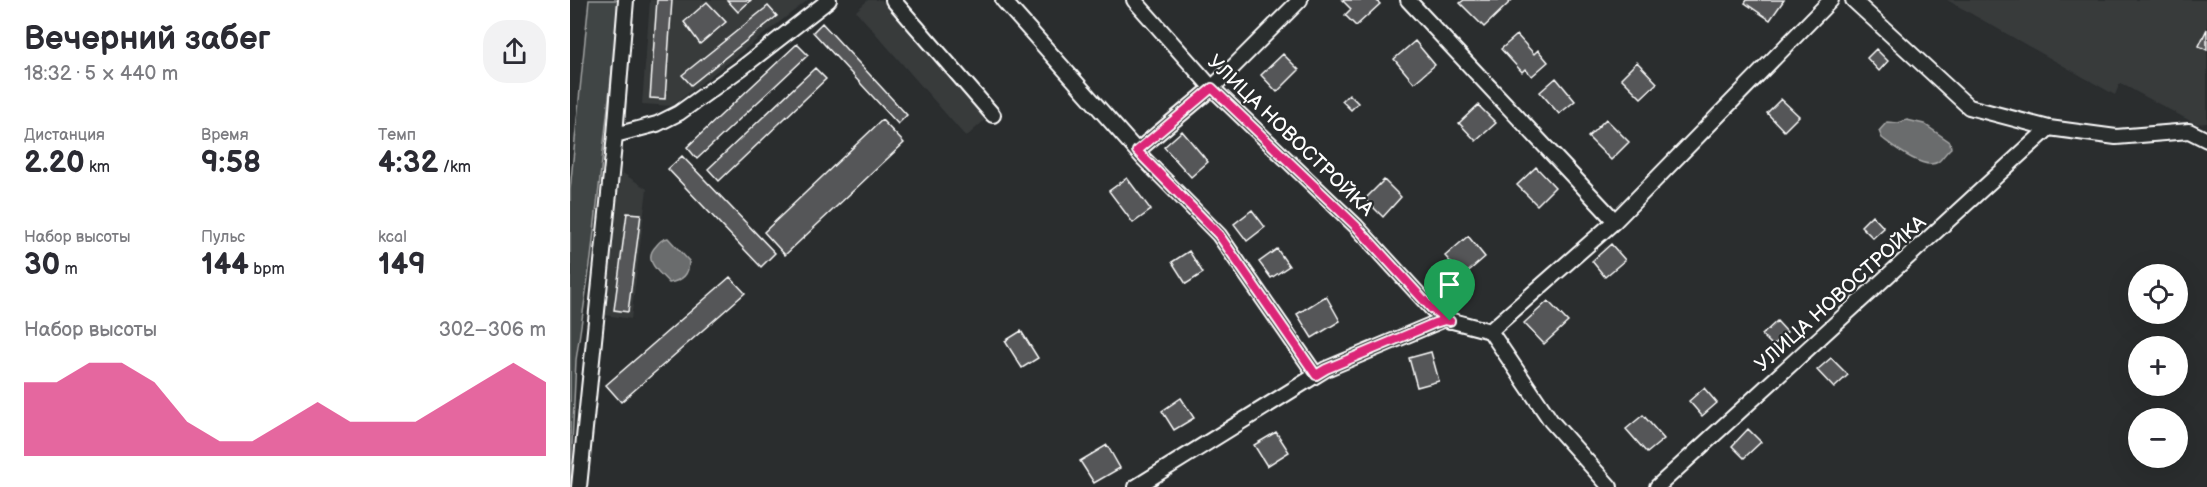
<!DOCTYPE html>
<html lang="ru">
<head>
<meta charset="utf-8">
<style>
  :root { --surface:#fff; --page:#f2f2f3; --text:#2b2b33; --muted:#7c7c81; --accent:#db2777 }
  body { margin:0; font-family:"Balsamiq Sans",sans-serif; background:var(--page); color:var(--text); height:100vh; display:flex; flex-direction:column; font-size:22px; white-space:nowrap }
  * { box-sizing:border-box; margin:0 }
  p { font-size:20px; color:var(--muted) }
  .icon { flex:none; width:33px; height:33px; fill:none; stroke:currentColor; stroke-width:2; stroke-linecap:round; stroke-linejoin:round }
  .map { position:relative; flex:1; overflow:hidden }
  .side { display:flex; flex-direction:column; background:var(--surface); width:570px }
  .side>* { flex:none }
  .buttons { position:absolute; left:1558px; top:264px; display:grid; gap:12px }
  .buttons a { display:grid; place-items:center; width:60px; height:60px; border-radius:50%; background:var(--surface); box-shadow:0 6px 24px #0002; font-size:30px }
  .pin { position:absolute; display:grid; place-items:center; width:51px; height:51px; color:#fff; margin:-62px -26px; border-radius:50% 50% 50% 0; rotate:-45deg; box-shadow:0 0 6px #0007 }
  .pin .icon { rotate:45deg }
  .round { display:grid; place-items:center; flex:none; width:63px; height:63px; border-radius:24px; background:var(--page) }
  .summary { display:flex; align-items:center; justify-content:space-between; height:102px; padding:0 24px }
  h1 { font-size:33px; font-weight:800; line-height:45px }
  .metrics { display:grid; grid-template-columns:repeat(3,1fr); gap:9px; height:102px; padding:6px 24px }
  .metrics div { display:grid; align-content:center }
  .metrics b { font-size:30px; font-weight:800 }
  .metrics small { font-size:16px; font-weight:400 }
  .metrics p { font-size:16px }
  .chart { height:168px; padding:12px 24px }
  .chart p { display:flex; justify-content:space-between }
  .chart svg { width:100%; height:108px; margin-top:6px; fill:var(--accent); opacity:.7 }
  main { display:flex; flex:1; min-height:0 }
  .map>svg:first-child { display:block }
  .built { fill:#373a3b }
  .green { fill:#414445; stroke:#a0a2a2; stroke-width:1.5 }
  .water { fill:#6a6c6d; stroke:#a6a7a7; stroke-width:1.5 }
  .building { fill:#555758; stroke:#fff; stroke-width:1.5 }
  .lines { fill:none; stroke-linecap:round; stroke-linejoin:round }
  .street-casing { stroke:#fff; stroke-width:18 }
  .street { stroke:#2a2d2e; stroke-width:14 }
  .route-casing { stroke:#fff; stroke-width:12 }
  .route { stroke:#db2777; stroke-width:8 }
  .labels { text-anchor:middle; stroke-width:4.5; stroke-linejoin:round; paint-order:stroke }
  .street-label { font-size:20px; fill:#fff; stroke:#2a2d2e }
</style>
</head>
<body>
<main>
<section class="side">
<div class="summary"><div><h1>Вечерний забег</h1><p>18:32 · 5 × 440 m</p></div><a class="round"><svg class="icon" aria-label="share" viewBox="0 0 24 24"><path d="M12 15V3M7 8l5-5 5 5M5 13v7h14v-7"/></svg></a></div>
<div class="metrics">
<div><p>Дистанция</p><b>2.20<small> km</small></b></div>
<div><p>Время</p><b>9:58</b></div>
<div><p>Темп</p><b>4:32<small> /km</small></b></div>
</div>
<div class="metrics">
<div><p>Набор высоты</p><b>30<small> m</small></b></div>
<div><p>Пульс</p><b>144<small> bpm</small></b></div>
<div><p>kcal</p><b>149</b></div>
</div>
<div class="chart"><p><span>Набор высоты</span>302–306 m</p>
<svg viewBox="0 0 160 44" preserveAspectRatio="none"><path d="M0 44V14L10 14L20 6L30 6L40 14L50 30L60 38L70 38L80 30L90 22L100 30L110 30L120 30L130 22L140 14L150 6L160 14V44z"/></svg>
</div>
</section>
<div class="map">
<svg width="1637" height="487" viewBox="0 0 1637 487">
  <rect width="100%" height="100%" fill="#2a2d2e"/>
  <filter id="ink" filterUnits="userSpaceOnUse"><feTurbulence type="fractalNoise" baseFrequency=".0167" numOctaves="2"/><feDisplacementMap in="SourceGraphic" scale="12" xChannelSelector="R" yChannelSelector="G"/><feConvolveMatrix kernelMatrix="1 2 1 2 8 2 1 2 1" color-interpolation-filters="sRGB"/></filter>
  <g filter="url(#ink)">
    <path class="built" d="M80,0H238L102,106L72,104Z
      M298,0H312L416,119L396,137L286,11Z
      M1377,0H1637V123L1626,124L1550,83L1545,95Z
      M51,172L77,189L61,319L35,315Z"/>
    <path class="green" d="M19,0H50L21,258L6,360L0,487V190Z"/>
    <path class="water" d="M1337,120L1354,124L1380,142L1381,148C1376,152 1372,159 1368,162C1354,171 1323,146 1312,138L1309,131L1317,122L1328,123Z
      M98,238L119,261C119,275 113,280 99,283C89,272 72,260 86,246C90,241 92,239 98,238Z"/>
    <path class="building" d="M87,0H102L95,99L80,98Z
      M157,0H181L168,12Z
      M772,0H806L810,4L786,26L775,15L781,9Z
      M894,0H942L914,27L890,3Z
      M1177,0H1214L1200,20L1175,3Z
      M137,2L156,22L130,44L114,22Z
      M198,6L207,16L121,85L112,75Z
      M252,23L337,115L328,124L243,32Z
      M1637,29V50L1629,46Z
      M947,35L964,54L968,50L978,62L962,76L955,69L952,72L931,49Z
      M845,41L865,65L844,83L824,59Z
      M227,44L238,55L127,159L117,147Z
      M1306,49L1318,61L1309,71L1297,58Z
      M713,54L729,70L707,92L691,75Z
      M1067,62L1087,83L1071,98L1051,78Z
      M245,68L256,79L149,181L138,169Z
      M986,78L1005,101L989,114L970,92Z
      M779,94L788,103L781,110L772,101Z
      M1211,99L1229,116L1214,131L1197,113Z
      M908,105L926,123L906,141L889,123Z
      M1036,119L1059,142L1041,160L1018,137Z
      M312,120L334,143L215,255L194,232Z
      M612,131L638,162L621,177L594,147Z
      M112,156L205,253L191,267L98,169Z
      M966,167L985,187L967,205L947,185Z
      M557,178L581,210L563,223L539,191Z
      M814,180L831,197L813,217L795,199Z
      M682,210L695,227L677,241L664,224Z
      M57,213L71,214L58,312L44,310Z
      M1302,215L1314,228L1303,238L1291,226Z
      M898,236L915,257L893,276L875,256Z
      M1041,244L1055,260L1035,277L1022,261Z
      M707,249L719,266L701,278L689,262Z
      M619,251L633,273L616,284L602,262Z
      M160,277L175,293L51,402L36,385Z
      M756,296L770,321L742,338L727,314Z
      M978,301L998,322L974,344L954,323Z
      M1207,321L1217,332L1203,346L1192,335Z
      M451,331L468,358L452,368L435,341Z
      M861,352L869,381L847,387L839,358Z
      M1261,358L1278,375L1264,388L1247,370Z
      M1134,388L1147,403L1132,416L1119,401Z
      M611,398L624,418L604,430L592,411Z
      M1073,415L1094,439L1077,453L1056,429Z
      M1178,429L1191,442L1174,458L1162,446Z
      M706,432L719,452L697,466L684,445Z
      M537,445L550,468L524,483L510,461Z"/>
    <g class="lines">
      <g class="street-casing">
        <path id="street" d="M323,0L423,115
          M433,0L574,159L649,235L746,375
          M564,0L642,88L786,226L862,309L880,321
          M838,0L1045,221
          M1283,0L1399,107L1479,128L1546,137L1619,131L1637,140
          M45,135L87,124L109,113L173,67L259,0
          M567,151L642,88L730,0
          M920,331L1045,221L1261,0
          M9,487L45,135L56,0
          M566,487L756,369L875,319L920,331L981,421L1040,487
          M1087,487L1479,128"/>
      </g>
      <use href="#street" class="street"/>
    </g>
  </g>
  <g class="lines" filter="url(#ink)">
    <g class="route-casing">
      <path id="route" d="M642,88L786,226L862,309L880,321L875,320L865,323L756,369L746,375L649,235L567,151Z"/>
    </g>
    <use href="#route" class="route"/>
  </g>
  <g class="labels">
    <g class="street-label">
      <text transform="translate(721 135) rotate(44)" y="7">УЛИЦА НОВОСТРОЙКА</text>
      <text transform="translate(1270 293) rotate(-42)" y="7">УЛИЦА НОВОСТРОЙКА</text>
    </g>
  </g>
</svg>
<div class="buttons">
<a><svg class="icon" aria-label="locate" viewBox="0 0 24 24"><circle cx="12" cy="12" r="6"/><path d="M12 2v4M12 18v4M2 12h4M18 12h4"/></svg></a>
<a>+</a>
<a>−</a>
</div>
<div class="pin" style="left:880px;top:321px;background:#1e9e55"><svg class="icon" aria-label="arrive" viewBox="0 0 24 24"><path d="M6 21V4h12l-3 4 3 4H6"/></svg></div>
</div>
</main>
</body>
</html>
